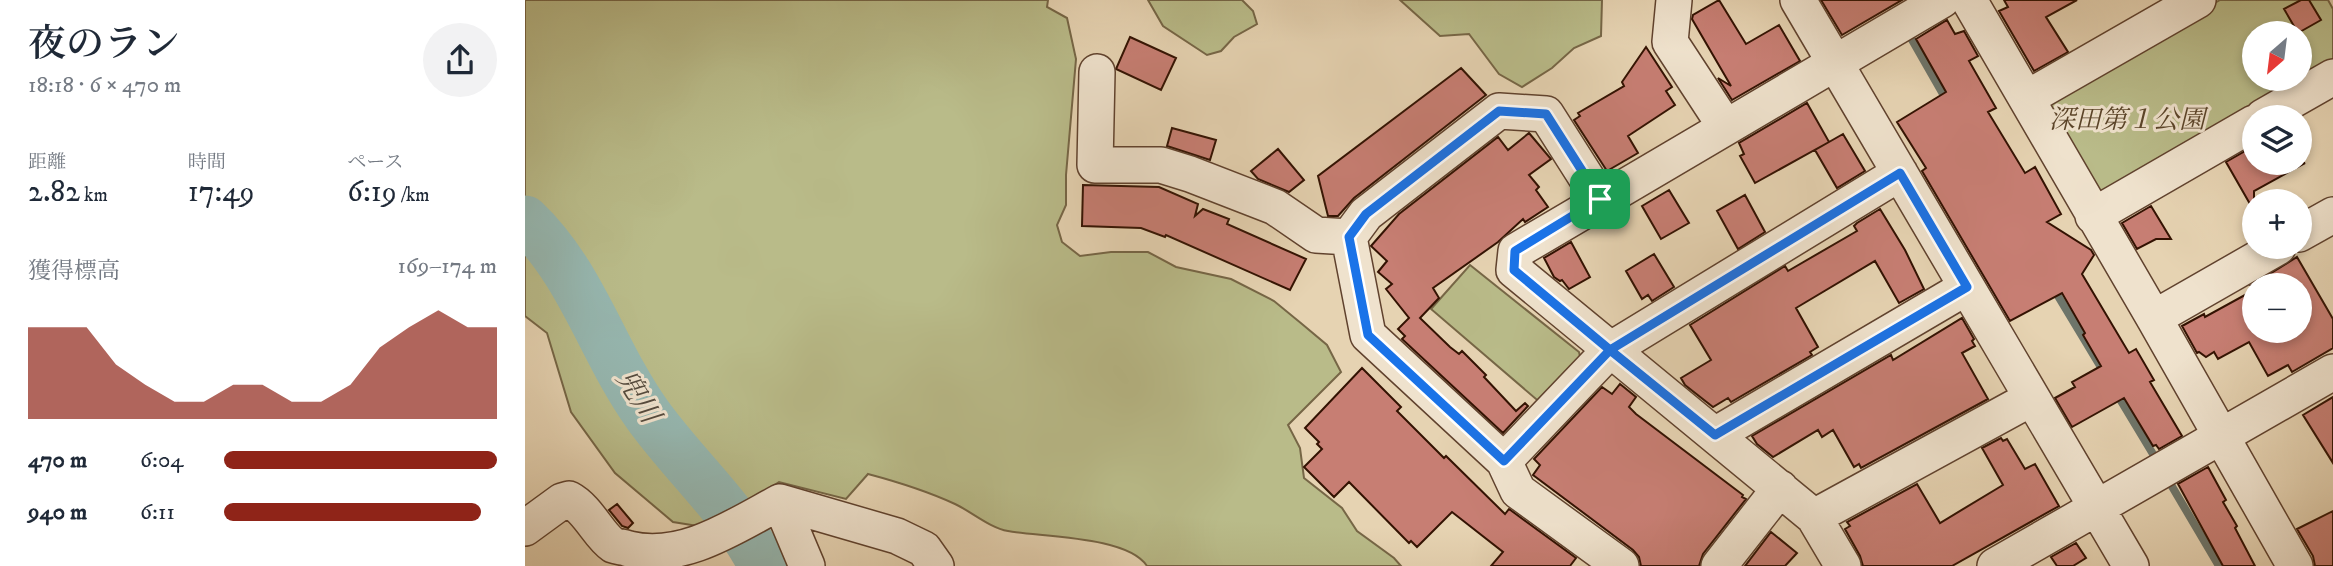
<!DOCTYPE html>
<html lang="ja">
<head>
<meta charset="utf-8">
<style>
  :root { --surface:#fff; --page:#f2f2f3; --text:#1f2937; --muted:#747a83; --accent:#8f2418 }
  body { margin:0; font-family:"IM FELL DW Pica","Noto Serif JP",serif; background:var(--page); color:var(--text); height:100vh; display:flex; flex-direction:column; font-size:26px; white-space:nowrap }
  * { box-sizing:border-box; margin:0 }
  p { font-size:23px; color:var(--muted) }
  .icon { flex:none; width:38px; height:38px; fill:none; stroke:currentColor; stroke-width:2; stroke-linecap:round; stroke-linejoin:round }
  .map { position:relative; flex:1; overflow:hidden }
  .panel { display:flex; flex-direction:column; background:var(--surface); width:525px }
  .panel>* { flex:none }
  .needle { width:46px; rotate:208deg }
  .buttons { position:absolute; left:1717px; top:21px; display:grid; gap:14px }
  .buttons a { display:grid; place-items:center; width:70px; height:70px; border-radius:50%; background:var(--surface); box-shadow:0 4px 10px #0003; font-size:35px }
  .pin { position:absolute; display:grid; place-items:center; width:60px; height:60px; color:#fff; margin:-30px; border-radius:14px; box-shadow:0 4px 10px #0006 }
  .round { display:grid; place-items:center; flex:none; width:74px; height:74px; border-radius:37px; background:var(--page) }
  .summary { display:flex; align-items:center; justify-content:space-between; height:119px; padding:0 28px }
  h1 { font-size:38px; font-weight:600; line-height:52px }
  .stats { display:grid; grid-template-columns:repeat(3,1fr); gap:10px; height:119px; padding:7px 28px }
  .stats div { display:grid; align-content:center }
  .stats b { font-size:30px; font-weight:600 }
  .stats small { font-size:19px; font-weight:400 }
  .stats p { font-size:19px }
  .chart { height:196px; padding:14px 28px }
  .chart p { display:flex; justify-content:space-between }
  .chart svg { width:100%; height:126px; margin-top:7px; fill:var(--accent); opacity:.7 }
  ul { padding:0 28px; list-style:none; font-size:23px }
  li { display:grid; grid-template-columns:112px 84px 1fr; align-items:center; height:52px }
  li i { height:18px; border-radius:9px; background:var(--accent) }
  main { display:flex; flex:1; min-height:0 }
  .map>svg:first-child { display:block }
  .green { fill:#b9bb89; stroke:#766646; stroke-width:2; fill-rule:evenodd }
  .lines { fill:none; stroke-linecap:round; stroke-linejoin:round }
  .stream { stroke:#6e756a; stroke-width:8 }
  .river { stroke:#96b7b0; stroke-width:49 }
  .building { fill:#c77e73; stroke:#331202; stroke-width:2 }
  .minor-casing { stroke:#60422e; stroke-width:38 }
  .minor { stroke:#efe2cd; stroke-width:35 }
  .route-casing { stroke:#fff; stroke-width:14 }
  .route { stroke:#1a73e8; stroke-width:9 }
  .labels { text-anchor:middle; stroke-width:6; stroke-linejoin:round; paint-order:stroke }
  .park-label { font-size:26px; font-style:italic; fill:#5b452a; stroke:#efe2cd }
  .water-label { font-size:28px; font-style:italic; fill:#564c3f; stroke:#efe2cd }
</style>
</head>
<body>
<main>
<section class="panel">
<div class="summary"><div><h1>夜のラン</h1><p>18:18 · 6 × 470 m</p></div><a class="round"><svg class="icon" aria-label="share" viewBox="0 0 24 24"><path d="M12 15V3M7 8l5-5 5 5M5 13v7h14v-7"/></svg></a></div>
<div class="stats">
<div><p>距離</p><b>2.82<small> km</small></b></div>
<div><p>時間</p><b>17:49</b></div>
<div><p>ペース</p><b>6:19<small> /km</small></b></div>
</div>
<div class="chart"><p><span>獲得標高</span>169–174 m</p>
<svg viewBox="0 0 160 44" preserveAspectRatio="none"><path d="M0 44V12L10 12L20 12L30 25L40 32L50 38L60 38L70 32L80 32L90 38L100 38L110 32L120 19L130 12L140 6L150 12L160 12V44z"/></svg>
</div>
<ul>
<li><b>470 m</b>6:04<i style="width:100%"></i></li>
<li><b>940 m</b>6:11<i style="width:94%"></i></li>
</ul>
</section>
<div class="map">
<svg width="1808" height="566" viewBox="0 0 1808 566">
  <rect width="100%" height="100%" fill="#e6d3b2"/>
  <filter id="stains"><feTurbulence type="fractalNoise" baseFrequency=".00286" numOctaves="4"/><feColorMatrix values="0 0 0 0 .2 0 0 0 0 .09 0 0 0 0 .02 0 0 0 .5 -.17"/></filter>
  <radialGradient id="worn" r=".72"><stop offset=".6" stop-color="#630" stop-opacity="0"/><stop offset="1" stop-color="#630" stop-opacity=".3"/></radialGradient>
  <path class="green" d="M0,0H523L522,7L542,18L551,59L541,175V205L532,225L537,242L555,256L586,252H623L651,267L706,279L749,301L777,324L802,345L816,372L763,425L775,448L779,478L817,508L832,531L869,558L876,566H622C603,536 517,537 483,531C465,528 447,512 430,504C402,491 373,482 343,474L321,499L254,482L185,528L148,522L90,473L46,412L22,333L0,316Z
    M623,0H717L728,11L732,24L709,37L696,51L682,55L638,26Z
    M875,0H1077L1076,36L1049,48L1027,68L997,87L974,74L944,34L915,36Z
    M1695,0H1803L1808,9V65L1582,197L1569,189L1524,109L1523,100ZM1729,33H1774V79H1729Z
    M945,265L1054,352L1057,365L1018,405L906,309Z"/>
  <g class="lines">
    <path class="stream" d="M1382,31L1422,101
      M1527,286L1580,374
      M1590,391L1634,464
      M1642,478L1694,566"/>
    <path class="river" d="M0,220C57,274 77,351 122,414C159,466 209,508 238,566"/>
  </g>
  <path class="building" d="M1194,0L1221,44L1254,25L1275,61L1207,100L1193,78L1206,86L1167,19L1168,15Z
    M1296,0H1377L1317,35Z
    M1479,0H1552L1521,17L1543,52L1509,71L1474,11L1483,7Z
    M1776,0H1784L1796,20L1773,33L1759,9Z
    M1422,20L1430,34L1439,31L1453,56L1444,61L1471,108L1463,112L1500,173L1510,167L1536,214L1522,222L1566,250L1569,255L1557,274L1604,353L1611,349L1629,380L1625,382L1657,436L1634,449L1631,445L1628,446L1599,398L1547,427L1530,398L1550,387L1547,382L1576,366L1558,335L1560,333L1537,293L1485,321L1397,171L1401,168L1372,122L1421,92L1391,39Z
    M605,37L651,58L636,90L591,69Z
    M1121,47L1147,87L1141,91L1150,105L1103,136L1113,153L1082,171L1049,120L1055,116L1053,113L1099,86L1097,82Z
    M936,68L961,95L829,198L813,216H803L793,176Z
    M1282,103L1304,142L1318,134L1340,171L1312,188L1290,150L1304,142L1230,183L1215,156L1219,154L1214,143Z
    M647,128L691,140L685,160L642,146Z
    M1004,133L1026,159L1004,175L1014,187L1011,190L1023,207L1000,222L998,219L973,242L908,288L914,298L895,318L925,347L934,354L937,351L961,375L959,377L991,411L1000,403L1003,406L978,433L877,339L880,336L873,329L884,318L861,289L867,284L853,272L862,261L846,246L874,214L973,137L983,150Z
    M1729,146V163H1780L1729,191V211L1701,162Z
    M753,149L779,180L764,192L733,179L726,171Z
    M558,185L634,187L673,204L670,216L678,209L704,219L702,224L781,259L765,290L641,235L640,237L616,228L557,226Z
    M1144,190L1164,223L1136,239L1117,206Z
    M1220,195L1240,232L1213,249L1192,211Z
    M1626,206L1646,239H1631L1612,249L1597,223Z
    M1355,209L1380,250L1399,289L1374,303L1350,261L1271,308L1293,347L1285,352L1287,355L1206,402L1203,398L1188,407L1160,385L1156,378L1186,360L1165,325L1260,266L1263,271L1332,231L1329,226L1332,223Z
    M1046,242L1065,277L1044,289L1037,280L1035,281L1029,277L1019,258Z
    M1129,254L1149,287L1127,301L1123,295L1117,299L1101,271Z
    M1772,257L1808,319V348L1767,372L1763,365L1743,376L1724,342L1693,359L1689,352L1681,357L1674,352L1672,353L1657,326L1679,314L1680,317L1729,290V331H1774V285H1727Z
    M1437,318L1449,339L1447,341L1450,346L1437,353L1463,399L1336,468L1334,464L1329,467L1308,430L1297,437L1293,430L1248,457L1232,444L1227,436L1366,355L1368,360Z
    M837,368L876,407L872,411L919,458L921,456L980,514L984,509L1051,558L1045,566H966L978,552L927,512L892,547L886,541L884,543L824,482L809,497L779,467L797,449L792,444L794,442L780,428Z
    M1095,384L1111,397L1104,407L1111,414L1218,495L1217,497L1221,499L1178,554L1174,566H1116L1114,557L1108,550L1008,475L1015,465L1009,459L1077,387L1087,394Z
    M1808,397V463L1778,415Z
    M1476,438L1478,441L1482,439L1500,469L1510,464L1534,506L1427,566H1338L1335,556L1320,529L1325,526L1322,522L1392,484L1415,523L1478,485L1457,448Z
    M1683,467L1701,500L1698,502L1712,526L1710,528L1730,566H1698L1653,484Z
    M92,504L108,523L103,528L97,526L84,510Z
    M1808,511V566H1790L1788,556L1772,529Z
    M1246,532L1272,553L1260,566H1220Z
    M1551,543L1561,558L1548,566H1532L1526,557Z"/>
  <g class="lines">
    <g class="minor-casing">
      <path id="minor" d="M1149,0L1145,42L1200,126
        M1273,0L1606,566
        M1444,0L1629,318L1770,566
        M572,72L570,165H636L665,174L750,207L791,235L824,237
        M1502,98L1673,0
        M1738,117L1808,77
        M1075,199L1021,114L974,111L841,214L824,237L843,335L979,461L993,491L1096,566
        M1568,216L1729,123
        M1774,234L1808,215
        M1629,318L1753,247
        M1190,435L1442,287
        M979,461L1085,350L1375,173
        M255,502L372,536L399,549L411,566
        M1289,517L1507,398
        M0,528L37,501L44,499C63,509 74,536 88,545C93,547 100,547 104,549C158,562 210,526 255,502L282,566
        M1194,566L1255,488
        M1318,566L1289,517L989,270L991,251L1417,0
        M1470,566L1808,372"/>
    </g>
    <use href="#minor" class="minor"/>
  </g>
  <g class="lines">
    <g class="route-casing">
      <path id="route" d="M1075,199L1021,114L974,111L841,214L824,237L843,335L979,461L1085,350L1190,435L1442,287L1375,173L1085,350L989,270L990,251L1075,199"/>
    </g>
    <use href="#route" class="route"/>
  </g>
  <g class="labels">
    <g class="park-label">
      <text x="1602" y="128">深田第１公園</text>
    </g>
    <g class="water-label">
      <text transform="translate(114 396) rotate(58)" y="10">兜川</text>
    </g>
  </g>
  <rect width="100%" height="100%" filter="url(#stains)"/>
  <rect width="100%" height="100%" fill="url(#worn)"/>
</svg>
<div class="buttons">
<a><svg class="needle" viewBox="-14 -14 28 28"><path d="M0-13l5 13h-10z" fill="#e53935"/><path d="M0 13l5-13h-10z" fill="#747a83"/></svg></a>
<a><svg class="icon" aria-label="layers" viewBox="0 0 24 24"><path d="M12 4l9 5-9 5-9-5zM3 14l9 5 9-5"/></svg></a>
<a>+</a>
<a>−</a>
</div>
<div class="pin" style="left:1075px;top:199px;background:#1e9e55"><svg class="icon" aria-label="arrive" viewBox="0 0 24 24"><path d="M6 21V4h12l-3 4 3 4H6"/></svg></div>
</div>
</main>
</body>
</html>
